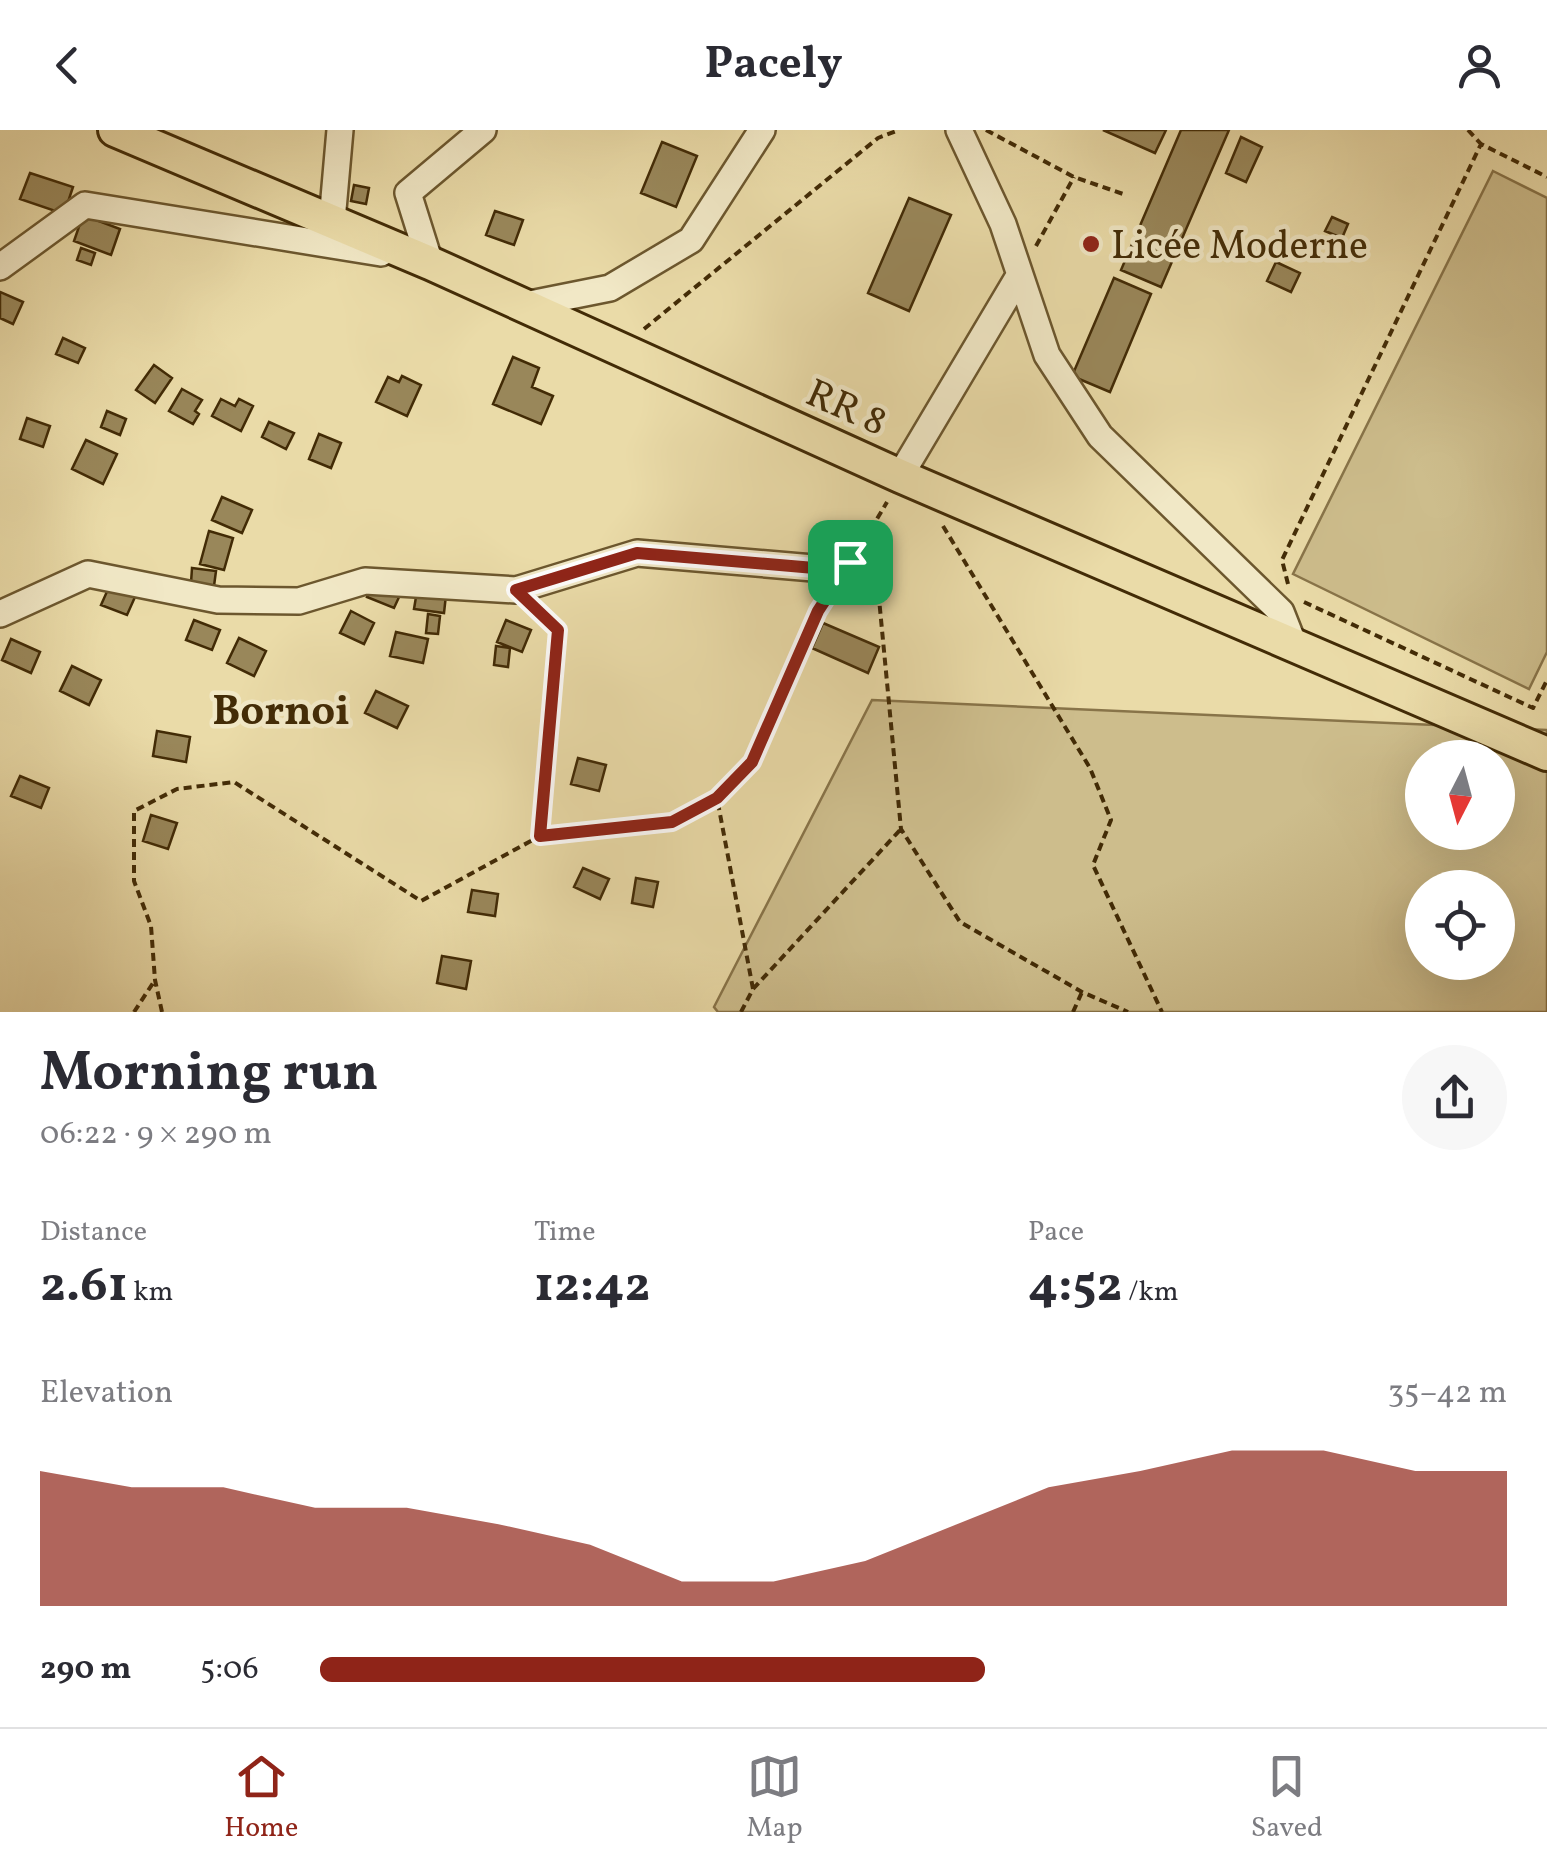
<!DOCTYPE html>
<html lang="en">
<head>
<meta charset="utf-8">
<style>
  :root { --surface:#fff; --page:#f7f7f7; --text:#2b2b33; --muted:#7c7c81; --line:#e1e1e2; --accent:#8f2418 }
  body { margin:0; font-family:Vollkorn,serif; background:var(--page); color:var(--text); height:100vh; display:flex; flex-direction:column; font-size:38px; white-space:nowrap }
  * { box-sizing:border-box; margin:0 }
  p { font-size:32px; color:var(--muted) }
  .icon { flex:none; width:55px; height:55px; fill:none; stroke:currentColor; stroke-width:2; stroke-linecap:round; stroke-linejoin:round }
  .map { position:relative; height:882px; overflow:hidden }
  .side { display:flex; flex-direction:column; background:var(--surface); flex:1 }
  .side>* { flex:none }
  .needle { width:65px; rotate:186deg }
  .controls { position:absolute; left:1405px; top:610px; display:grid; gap:20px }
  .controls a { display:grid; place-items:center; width:110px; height:110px; border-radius:50%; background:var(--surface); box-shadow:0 10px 40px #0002; font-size:50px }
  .pin { position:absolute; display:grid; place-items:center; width:85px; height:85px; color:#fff; margin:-42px; border-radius:20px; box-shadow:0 5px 15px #0006 }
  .round { display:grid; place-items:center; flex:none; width:105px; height:105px; border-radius:52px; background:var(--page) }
  .summary { display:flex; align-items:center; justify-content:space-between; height:170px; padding:0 40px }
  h1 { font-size:55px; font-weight:700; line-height:75px }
  .figures { display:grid; grid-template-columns:repeat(3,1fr); gap:15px; height:170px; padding:10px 40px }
  .figures div { display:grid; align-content:center }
  .figures b { font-size:50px; font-weight:700 }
  .figures small { font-size:28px; font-weight:400 }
  .figures p { font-size:28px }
  .chart { height:280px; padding:20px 40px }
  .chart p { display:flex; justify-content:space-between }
  .chart svg { width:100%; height:180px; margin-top:10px; fill:var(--accent); opacity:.7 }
  ul { padding:0 40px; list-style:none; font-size:32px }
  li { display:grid; grid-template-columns:160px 120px 1fr; align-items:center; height:75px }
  li i { height:25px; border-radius:12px; background:var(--accent) }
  header { display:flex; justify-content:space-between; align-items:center; height:130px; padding:0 40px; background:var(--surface); font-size:45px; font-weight:700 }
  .dock { display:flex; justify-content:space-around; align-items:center; height:140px; border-top:2px solid var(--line); background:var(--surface); font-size:28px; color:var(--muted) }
  .dock a { display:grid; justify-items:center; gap:5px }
  .dock .current { color:var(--accent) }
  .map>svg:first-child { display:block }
  .green { fill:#cdbd8c; stroke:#887449; stroke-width:2.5; fill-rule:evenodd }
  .building { fill:#99875a; stroke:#422b06; stroke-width:2.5 }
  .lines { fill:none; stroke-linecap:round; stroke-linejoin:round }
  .minor-casing { stroke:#6c572e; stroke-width:30 }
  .major-casing { stroke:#422b06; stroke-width:38 }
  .path { stroke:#422b06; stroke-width:4; stroke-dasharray:8 5; stroke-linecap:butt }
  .minor { stroke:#f1e8c6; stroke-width:25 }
  .major { stroke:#eadba8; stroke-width:32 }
  .route-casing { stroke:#fff; stroke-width:20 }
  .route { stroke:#8f2418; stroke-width:12 }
  .poi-dot { fill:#8f2418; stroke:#f1e8c6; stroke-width:4 }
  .labels { text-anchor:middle; stroke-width:9; stroke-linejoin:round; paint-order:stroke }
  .poi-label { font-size:40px; fill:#422b06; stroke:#f1e8c6; text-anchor:start }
  .street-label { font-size:40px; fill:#422b06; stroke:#f1e8c6 }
  .neighbourhood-label { font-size:42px; font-weight:bold; fill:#422b06; stroke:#f1e8c6 }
</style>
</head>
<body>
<header><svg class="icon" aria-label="back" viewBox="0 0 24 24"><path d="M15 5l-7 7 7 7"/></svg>Pacely<svg class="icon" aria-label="person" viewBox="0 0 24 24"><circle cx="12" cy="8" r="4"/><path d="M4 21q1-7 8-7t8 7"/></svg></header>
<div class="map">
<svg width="1547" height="882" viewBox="0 0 1547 882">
  <rect width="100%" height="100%" fill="#eadba8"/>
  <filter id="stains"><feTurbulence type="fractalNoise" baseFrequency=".002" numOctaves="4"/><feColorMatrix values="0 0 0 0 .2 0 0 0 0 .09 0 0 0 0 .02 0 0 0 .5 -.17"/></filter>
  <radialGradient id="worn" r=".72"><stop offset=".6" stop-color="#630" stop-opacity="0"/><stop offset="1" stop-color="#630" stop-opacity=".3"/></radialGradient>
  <path class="green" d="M1493,41L1547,68V522L1529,559L1293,444Z
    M872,570L1547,600V882H718L714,877ZM1422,628H1498V702H1422ZM1422,758H1498V832H1422Z"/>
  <path class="building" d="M1103,0H1166L1155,23Z
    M1181,0H1229L1161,157L1121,140Z
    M1241,7L1262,17L1246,52L1226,43Z
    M662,12L697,26L676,77L641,63Z
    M30,43L73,57L64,84L20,69Z
    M354,55L369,58L366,74L351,71Z
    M909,68L951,85L909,181L868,163Z
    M495,81L523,90L514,115L486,105Z
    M83,85L120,99L111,125L74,111Z
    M1332,87L1348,94L1342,108L1325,101Z
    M81,118L95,123L91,135L77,130Z
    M1276,132L1300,143L1291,162L1267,151Z
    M1114,148L1151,164L1110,262L1072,246Z
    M0,162L23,172L13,194L0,188Z
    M63,208L85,218L78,233L56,224Z
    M513,227L539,238L532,257L553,266L541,294L493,274Z
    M154,235L172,248L155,273L136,260Z
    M402,246L421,255L407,286L376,272L388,247L399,252Z
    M182,259L202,270L195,281L199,284L193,294L169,281Z
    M221,269L235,276L239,269L253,276L241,301L212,286Z
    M107,281L126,289L120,305L101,297Z
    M27,288L50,296L43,317L20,309Z
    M269,292L294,303L286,319L262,307Z
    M319,304L341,313L331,338L309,329Z
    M86,310L117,324L103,354L72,339Z
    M222,367L252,380L242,403L212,390Z
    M209,401L233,408L224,440L200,434Z
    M192,438L216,441L214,456L191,453Z
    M373,453L400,465L394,478L367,467Z
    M109,457L135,467L127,485L101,475Z
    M417,461L446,465L444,483L414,479Z
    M351,481L374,493L364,514L340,503Z
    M428,484L440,486L438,504L426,503Z
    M194,490L220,500L212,520L186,510Z
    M506,490L531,500L522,522L497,512Z
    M823,493L879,517L868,543L812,518Z
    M396,502L428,509L423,533L390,526Z
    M239,508L266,521L254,546L227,533Z
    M11,509L40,522L31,543L2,530Z
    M496,516L510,518L508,537L494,535Z
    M72,536L101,550L89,575L60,561Z
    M376,561L408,576L397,598L365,583Z
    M157,601L190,607L186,632L153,626Z
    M578,628L606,635L599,661L571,654Z
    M20,646L49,658L41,678L11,666Z
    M151,685L177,693L168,719L143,711Z
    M583,738L609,749L600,769L574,757Z
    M636,748L658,752L653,777L632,773Z
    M472,760L498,764L495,786L468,782Z
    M442,826L471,831L466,859L437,853Z"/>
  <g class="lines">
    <g class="minor-casing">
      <path id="minor" d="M959,0L1003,94L1047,225L1100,306L1281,482L1294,515
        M332,91L340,0
        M420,131L430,133L408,63L483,0
        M0,137L85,75L381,123
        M525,175L610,158L691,110L762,0
        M900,346L1019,146
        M0,484L88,444L218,470L299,471L365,451L516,460L637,423L825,439L851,431"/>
    </g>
    <g class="major-casing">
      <path id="major" d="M115,0L430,133L900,346L1547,624"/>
    </g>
    <path class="path" d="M986,0L1074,47L1126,65
      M1468,0L1481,14
      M1036,116L1074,47
      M644,199L878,8L899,0
      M943,396L1090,638L1111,690L1093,735L1162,882
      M864,411L887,372
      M876,427L877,392
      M876,437L901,699L960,792L1082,862L1128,882
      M1288,454L1282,430L1481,14L1547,47
      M1304,472L1533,578L1547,550
      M540,706L672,692L717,668
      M753,859L717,668L752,632L818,481L829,465
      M134,882L155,850
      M162,882L155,850L151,796L134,751V681L177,659L234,652L421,771L540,706L558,500L536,479
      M741,882L753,859L901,699
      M1073,882L1082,862"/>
    <use href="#minor" class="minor"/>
    <use href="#major" class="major"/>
  </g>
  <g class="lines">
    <g class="route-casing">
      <path id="route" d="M637,423L826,439L850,432L818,481L752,632L717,668L672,692L540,706L558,500L516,460Z"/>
    </g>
    <use href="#route" class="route"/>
  </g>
  <circle class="poi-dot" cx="1091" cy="114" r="10"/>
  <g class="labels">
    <g class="poi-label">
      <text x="1111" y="128">Licée Moderne</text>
    </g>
    <g class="street-label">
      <text transform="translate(847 276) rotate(24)" y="14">RR 8</text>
    </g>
    <g class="neighbourhood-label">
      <text x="281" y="594">Bornoi</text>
    </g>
  </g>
  <rect width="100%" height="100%" filter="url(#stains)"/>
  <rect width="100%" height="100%" fill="url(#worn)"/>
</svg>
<div class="controls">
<a><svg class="needle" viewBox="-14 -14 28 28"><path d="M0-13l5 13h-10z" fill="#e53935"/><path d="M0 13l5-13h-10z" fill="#7c7c81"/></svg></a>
<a><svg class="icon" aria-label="locate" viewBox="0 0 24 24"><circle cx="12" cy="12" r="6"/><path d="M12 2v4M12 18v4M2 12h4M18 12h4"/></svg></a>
</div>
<div class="pin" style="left:850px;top:432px;background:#1e9e55"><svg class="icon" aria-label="arrive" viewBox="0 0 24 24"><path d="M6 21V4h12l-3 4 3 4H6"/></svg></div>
</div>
<section class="side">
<div class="summary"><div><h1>Morning run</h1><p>06:22 · 9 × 290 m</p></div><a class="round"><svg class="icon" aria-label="share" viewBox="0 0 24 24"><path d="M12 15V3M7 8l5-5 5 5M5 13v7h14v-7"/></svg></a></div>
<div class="figures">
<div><p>Distance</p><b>2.61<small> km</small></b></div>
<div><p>Time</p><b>12:42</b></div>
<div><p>Pace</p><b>4:52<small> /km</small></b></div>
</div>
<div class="chart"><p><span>Elevation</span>35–42 m</p>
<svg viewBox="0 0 160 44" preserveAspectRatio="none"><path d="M0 44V11L10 15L20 15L30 20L40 20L50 24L60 29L70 38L80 38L90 33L100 24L110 15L120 11L130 6L140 6L150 11L160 11V44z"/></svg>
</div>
<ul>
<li><b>290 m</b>5:06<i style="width:56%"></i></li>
</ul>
</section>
<nav class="dock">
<a class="current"><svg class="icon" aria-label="home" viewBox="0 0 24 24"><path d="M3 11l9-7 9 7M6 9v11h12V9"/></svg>Home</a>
<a><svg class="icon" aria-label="map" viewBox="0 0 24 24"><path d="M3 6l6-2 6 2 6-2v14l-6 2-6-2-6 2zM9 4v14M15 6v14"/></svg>Map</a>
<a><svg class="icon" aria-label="saved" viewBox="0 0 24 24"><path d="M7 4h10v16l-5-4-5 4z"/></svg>Saved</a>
</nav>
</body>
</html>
